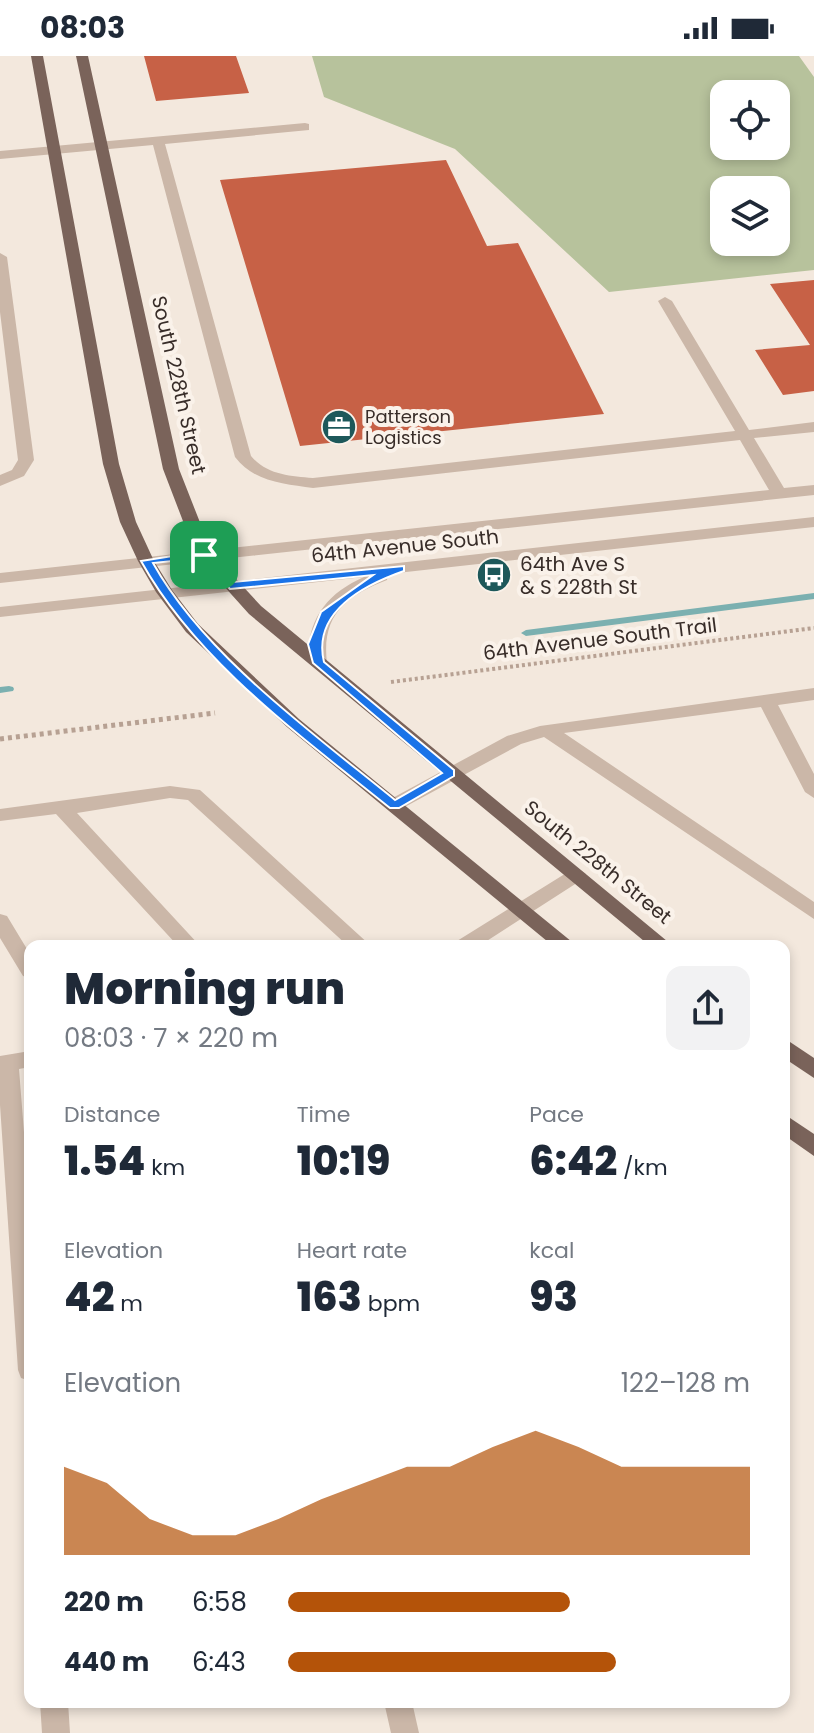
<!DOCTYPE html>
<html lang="en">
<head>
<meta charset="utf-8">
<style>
  :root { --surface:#fff; --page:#f2f2f3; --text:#1f2937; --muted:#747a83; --accent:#b45309 }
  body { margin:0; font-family:Poppins,sans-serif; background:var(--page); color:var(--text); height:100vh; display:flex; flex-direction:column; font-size:30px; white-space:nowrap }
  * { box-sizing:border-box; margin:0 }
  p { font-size:26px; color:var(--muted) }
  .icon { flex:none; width:44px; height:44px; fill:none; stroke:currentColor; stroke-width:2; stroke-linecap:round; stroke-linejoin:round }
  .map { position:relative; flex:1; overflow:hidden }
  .details { position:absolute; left:24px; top:884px; width:766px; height:768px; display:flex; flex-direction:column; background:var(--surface); border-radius:16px; box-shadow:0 4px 12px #0003 }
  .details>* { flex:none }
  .tools { position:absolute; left:710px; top:24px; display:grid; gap:16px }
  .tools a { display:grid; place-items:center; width:80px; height:80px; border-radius:16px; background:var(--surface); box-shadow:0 4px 12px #0003; font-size:40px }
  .pin { position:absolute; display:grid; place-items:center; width:68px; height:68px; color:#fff; margin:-34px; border-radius:16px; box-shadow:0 4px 12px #0006 }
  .round { display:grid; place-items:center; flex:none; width:84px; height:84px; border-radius:16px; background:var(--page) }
  .headline { display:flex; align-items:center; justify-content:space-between; height:136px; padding:0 40px }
  h1 { font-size:44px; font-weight:800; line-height:60px }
  .stats { display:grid; grid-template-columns:repeat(3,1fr); gap:12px; height:136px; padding:8px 40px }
  .stats div { display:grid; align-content:center }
  .stats b { font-size:40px; font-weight:800 }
  .stats small { font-size:22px; font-weight:400 }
  .stats p { font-size:22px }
  .chart { height:224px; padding:16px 40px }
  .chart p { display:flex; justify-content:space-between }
  .chart svg { width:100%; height:144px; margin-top:8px; fill:var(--accent); opacity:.7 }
  ul { padding:0 40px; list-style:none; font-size:26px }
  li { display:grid; grid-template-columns:128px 96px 1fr; align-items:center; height:60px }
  li i { height:20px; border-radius:10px; background:var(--accent) }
  .status { display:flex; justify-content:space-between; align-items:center; height:56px; padding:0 40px; background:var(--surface); direction:ltr }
  .status svg { height:22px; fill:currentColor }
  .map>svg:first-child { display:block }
  .green { fill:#b7c29c; fill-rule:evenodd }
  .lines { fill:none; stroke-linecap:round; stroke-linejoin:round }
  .stream { fill:#7bb0b0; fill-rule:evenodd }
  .building { fill:#c76146 }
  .path-far1 { stroke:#b7a193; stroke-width:4; stroke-dasharray:3 3; stroke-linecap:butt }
  .path { stroke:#b7a193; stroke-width:5; stroke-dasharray:4 4; stroke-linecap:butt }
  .minor { fill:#cbb7a8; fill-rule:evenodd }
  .major { fill:#7a635a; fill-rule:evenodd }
  .route { fill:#1a73e8; stroke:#fff; stroke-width:2; fill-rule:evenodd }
  .labels { text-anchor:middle; stroke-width:8; stroke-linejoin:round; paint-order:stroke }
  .far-poi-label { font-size:18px; fill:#382d29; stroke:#faf2ea; text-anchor:start }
  .street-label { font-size:20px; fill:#382d29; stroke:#faf2ea }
  .poi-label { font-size:20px; fill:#382d29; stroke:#faf2ea; text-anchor:start }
</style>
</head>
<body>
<div class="status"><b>08:03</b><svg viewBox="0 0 49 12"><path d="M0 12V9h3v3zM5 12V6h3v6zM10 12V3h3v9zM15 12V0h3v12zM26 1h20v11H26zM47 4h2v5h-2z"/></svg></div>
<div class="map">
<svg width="814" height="1677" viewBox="0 0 814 1677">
  <rect width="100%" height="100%" fill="#f3e8dd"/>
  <path class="green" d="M312,0H799L814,21V214L609,236L455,93L324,41ZM724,38H776V90H724ZM724,134H776V186H724Z"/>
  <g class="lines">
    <path class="stream" d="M814,537V543L526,580L521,577L526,574Z
      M9,630L13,631L14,633L13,635L0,637V631Z"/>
  </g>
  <path class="building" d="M144,0H236L249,37L156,45Z
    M446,104L487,190L518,187L604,358L300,390L220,124Z
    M814,224V335L783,339L755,294L810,289L770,228Z"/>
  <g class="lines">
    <path class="path-far1" d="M391,626L814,572"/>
    <path class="path" d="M0,683L215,657"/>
    <path class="minor" d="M305,67L309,68V74L165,88L251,400C267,419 290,420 313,422L735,375L658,245L665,241L672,245L749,374L814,366V376L754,382L784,432L814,429V439L0,527V517L769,434L740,384L313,432C284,428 254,426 235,401L153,89L0,103V95Z
      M0,197L7,201L34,404L24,420L0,430V419L12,414L18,404L0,256Z
      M814,461V471L388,518L387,524C346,540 321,559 327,607L318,612L309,607C305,565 327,537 364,521L0,561V551Z
      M814,632V644L778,649L814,718V742L805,736L761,651L564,677L814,846V863L544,681L521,688L401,753H387L384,749L387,745L507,680L540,670Z
      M170,730L200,734L371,890H348L188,744L170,742L77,757L200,890H178L56,758L0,765V753Z
      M576,811L586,818L583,823L479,890H454L457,885Z
      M0,858L7,860L30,898V922L23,920L0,882Z
      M30,995V1011L19,1013L30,1152V1325L21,1322L18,1314L0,1049V1000Z
      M40,1646H68L70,1677H42Z
      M384,1646H412L419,1677H391Z"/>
    <path class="major" d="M31,0H43L119,408L136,466L154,505L172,534L198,568L299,663L577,890H553L287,671L186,576L156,536L138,505L120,466L103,408Z
      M76,0H88L179,413L212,497L261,550L673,890H650L249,558L196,499L163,413Z
      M784,982L814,1002V1022L784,1002Z
      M784,1058L814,1078V1100L784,1079Z"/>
  </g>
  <path class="route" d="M204,495L233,526L404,510V515C364,529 312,556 324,606L454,714V720L399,752H390C302,681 196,605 141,505ZM201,502L230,533L373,519L321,556L308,588L313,607L442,717L395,744C313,677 205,600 153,507Z"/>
  <defs>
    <g id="office-disc" transform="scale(1.8)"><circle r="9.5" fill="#1d585a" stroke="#faf2ea"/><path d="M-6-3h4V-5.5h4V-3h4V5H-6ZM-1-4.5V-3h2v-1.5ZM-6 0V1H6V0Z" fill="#fff"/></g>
    <g id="bus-disc" transform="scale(1.8)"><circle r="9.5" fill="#1d585a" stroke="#faf2ea"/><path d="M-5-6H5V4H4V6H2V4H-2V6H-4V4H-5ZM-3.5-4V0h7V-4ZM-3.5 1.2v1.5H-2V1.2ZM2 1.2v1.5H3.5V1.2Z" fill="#fff"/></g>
  </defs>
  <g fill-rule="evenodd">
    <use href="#office-disc" x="339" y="371"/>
    <use href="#bus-disc" x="494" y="519"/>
  </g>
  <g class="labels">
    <g class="far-poi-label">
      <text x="365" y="367">Patterson<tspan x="365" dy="21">Logistics</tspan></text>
    </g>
    <g class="street-label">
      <text transform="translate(179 329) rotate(77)" y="7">South 228th Street</text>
      <text transform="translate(405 490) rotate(-6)" y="7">64th Avenue South</text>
      <text transform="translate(600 583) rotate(-7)" y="7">64th Avenue South Trail</text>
      <text transform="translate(598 806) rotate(39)" y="7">South 228th Street</text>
    </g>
    <g class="poi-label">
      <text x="520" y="515">64th Ave S<tspan x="520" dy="23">&amp; S 228th St</tspan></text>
    </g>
  </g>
</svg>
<div class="tools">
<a><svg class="icon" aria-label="locate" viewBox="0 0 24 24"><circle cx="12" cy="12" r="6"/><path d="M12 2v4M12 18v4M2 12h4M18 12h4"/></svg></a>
<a><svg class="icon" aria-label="layers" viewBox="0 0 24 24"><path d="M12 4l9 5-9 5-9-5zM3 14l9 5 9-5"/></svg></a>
</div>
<div class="pin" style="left:204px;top:499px;background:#1e9e55"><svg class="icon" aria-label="arrive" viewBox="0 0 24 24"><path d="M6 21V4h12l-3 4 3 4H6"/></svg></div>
<section class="details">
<div class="headline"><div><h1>Morning run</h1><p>08:03 · 7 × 220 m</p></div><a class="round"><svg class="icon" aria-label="share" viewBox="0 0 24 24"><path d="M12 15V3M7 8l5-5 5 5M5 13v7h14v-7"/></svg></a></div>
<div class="stats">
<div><p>Distance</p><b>1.54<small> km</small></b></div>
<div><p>Time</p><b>10:19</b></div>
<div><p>Pace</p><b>6:42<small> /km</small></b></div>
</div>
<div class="stats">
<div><p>Elevation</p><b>42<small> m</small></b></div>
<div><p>Heart rate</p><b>163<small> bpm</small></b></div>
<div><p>kcal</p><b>93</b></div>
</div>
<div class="chart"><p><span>Elevation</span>122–128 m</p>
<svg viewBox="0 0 160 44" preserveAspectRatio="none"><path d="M0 44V17L10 22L20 33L30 38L40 38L50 33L60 27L70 22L80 17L90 17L100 11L110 6L120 11L130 17L140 17L150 17L160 17V44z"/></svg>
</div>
<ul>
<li><b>220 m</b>6:58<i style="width:61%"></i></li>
<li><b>440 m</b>6:43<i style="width:71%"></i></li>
</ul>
</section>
</div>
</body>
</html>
